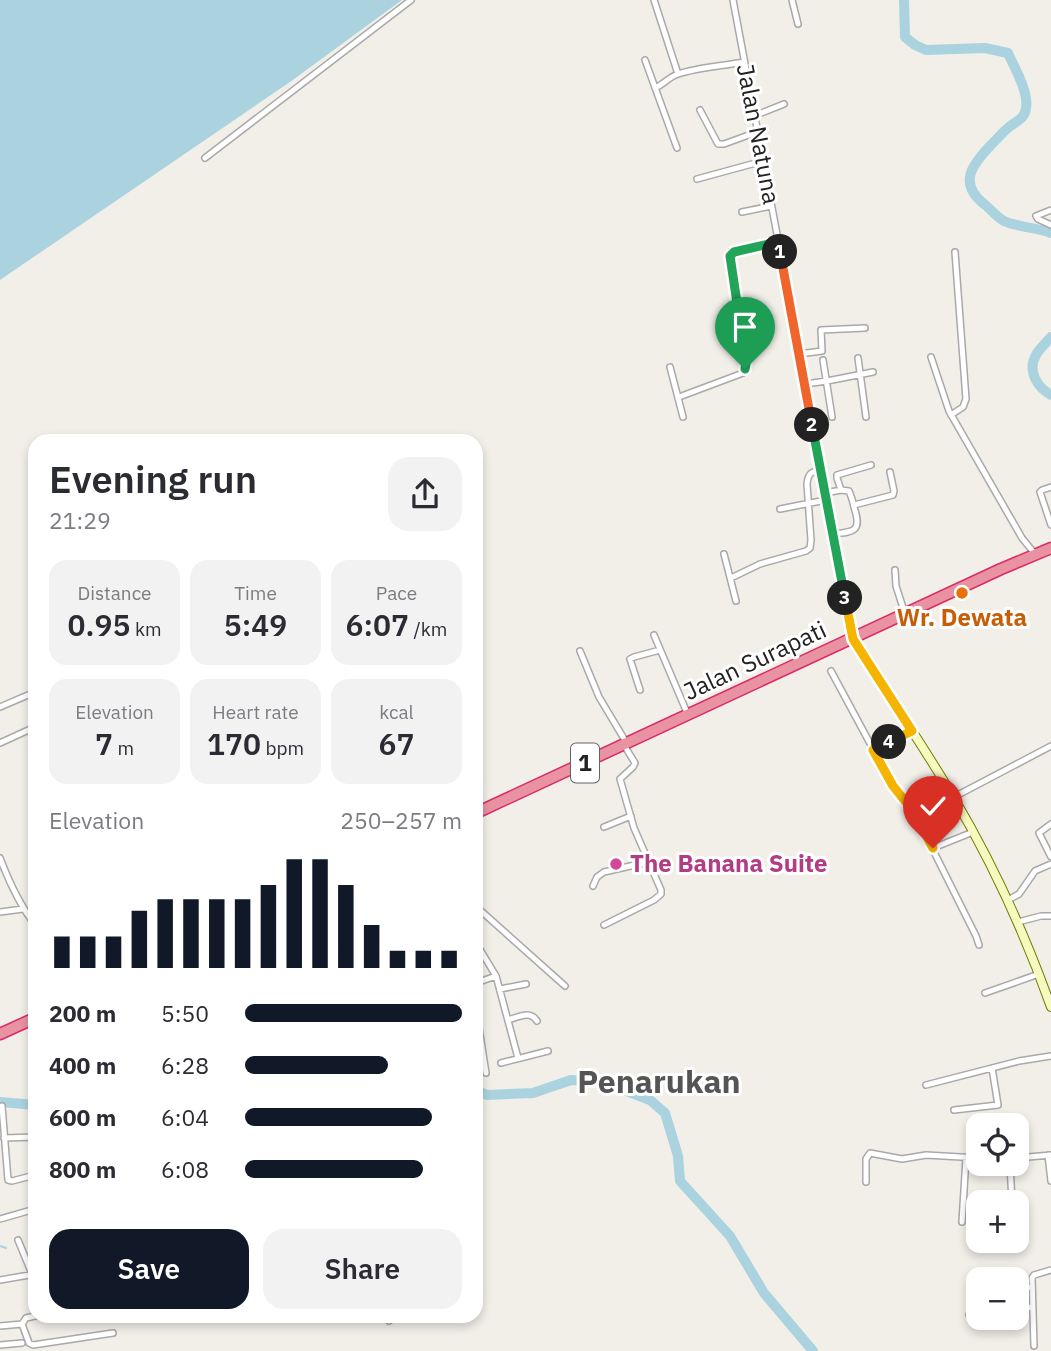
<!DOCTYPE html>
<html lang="en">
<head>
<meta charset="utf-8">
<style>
  :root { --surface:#fff; --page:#f2f2f3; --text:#2b2b33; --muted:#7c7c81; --accent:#111827 }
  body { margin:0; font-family:"IBM Plex Sans",sans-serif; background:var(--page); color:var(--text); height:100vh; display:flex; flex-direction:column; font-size:26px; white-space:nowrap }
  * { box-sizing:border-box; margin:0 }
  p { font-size:23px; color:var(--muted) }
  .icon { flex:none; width:38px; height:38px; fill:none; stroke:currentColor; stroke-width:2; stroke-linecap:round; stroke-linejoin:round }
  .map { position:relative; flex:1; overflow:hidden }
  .sheet { position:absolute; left:28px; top:434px; width:455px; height:889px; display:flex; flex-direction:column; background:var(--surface); border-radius:21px; box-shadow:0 4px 10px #0003 }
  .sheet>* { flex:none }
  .tools { position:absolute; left:966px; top:1113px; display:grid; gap:14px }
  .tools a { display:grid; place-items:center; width:63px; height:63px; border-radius:14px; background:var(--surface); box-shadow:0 4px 10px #0003; font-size:35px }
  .pin { position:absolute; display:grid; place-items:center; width:60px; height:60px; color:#fff; margin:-72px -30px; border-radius:50% 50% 50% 0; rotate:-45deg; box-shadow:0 0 7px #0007 }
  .pin .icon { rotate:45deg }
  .km { position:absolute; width:35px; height:35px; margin:-18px; border-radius:50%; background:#222; color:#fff; font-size:19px; line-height:35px; text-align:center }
  .round { display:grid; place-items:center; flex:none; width:74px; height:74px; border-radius:21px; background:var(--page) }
  .summary { display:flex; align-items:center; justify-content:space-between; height:119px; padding:0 21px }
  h1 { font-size:38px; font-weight:600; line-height:52px }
  .figures { display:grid; grid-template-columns:repeat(3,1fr); gap:10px; height:119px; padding:7px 21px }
  .figures div { display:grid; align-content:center; border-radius:18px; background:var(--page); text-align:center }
  .figures b { font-size:30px; font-weight:600 }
  .figures small { font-size:19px; font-weight:400 }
  .figures p { font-size:19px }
  .chart { height:196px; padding:14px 21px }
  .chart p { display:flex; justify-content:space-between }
  .chart svg { width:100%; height:126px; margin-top:7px; stroke:var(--accent); stroke-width:6 }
  .cta { display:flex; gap:14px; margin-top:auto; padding:14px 21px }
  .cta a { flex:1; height:80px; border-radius:21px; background:var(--accent); color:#fff; font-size:28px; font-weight:600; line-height:80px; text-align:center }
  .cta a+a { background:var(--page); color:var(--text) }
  ul { padding:0 21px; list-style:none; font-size:23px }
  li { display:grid; grid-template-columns:112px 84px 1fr; align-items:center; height:52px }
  li i { height:18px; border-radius:9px; background:var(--accent) }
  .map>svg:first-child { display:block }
  .water { fill:#aad3df }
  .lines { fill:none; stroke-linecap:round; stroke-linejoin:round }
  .stream { stroke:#aad3df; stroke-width:2 }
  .river { stroke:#aad3df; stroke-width:10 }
  .street-casing { stroke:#a9a9a9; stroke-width:8 }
  .secondary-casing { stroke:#707d05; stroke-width:10 }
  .highway-casing { stroke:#dc2a67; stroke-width:13 }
  .street { stroke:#fff; stroke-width:5 }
  .secondary { stroke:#f7fabf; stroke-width:8 }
  .highway { stroke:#e892a2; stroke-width:10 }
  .split-1-casing { stroke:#fff; stroke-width:14 }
  .split-2-casing { stroke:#fff; stroke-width:14 }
  .split-3-casing { stroke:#fff; stroke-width:14 }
  .split-4-casing { stroke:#fff; stroke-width:14 }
  .split-5-casing { stroke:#fff; stroke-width:14 }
  .split-1 { stroke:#22a559; stroke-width:9 }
  .split-2 { stroke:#f0652b; stroke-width:9 }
  .split-3 { stroke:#22a559; stroke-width:9 }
  .split-4 { stroke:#f5b400; stroke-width:9 }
  .split-5 { stroke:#f5b400; stroke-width:9 }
  .food-dot { fill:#e8710a; stroke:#fff; stroke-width:2.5 }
  .hotel-dot { fill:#d1479c; stroke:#fff; stroke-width:2.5 }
  .labels { text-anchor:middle; stroke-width:6; stroke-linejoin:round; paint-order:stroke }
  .shield { fill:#fff; stroke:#646464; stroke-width:2 }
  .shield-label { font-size:23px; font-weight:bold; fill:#222 }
  .street-label { font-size:24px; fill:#222; stroke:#fff }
  .food-label { font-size:24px; font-weight:bold; fill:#c56008; stroke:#fff }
  .hotel-label { font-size:24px; font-weight:bold; fill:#b23c85; stroke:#fff; text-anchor:start }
  .district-label { font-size:32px; font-weight:bold; fill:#555; stroke:#fff }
</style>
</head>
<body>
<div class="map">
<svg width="1051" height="1351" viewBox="0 0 1051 1351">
  <rect width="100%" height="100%" fill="#f2efe9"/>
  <path class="water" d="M0,0H402L290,82L0,280Z"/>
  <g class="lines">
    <path class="stream" d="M0,1246L6,1248"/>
    <path class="river" d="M904,0L905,37L915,45L926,50L985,48L1008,53C1014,67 1029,92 1026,108C1025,119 1016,121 1009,127C1002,133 996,140 990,146C972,165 958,183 984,204C991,209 996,217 1004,221C1019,228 1036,227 1051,233
      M1051,337C1046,343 1039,349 1036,355C1027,371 1037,387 1051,395
      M476,1090L487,1095L533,1093L571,1080L599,1082L616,1087L650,1100L665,1113L678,1156L680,1181L730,1236L764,1293L813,1351
      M0,1102L35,1105"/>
    <g class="street-casing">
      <path id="street" d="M654,0L678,74
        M733,0L853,639
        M792,0L798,24
        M645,60L677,148
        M655,88C664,84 669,77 678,74C699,67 723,66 744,62
        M700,110L718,144H724L757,132
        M754,116L784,104
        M205,158L411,0
        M697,179L763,161
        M1051,210L1036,216L1038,219L1051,225
        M742,212L771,206
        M799,354L822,351L821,330L865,328
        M931,357L949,411L1022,538L1035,554
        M858,358L866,417
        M823,360L832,417
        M670,367L683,417
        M805,384L827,381L873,372
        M679,397L743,373L746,363L730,256L734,252L778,242
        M951,415L963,407L966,399L955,252
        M1051,487L1042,490L1040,492L1051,525
        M841,490L837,478V475L871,465
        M825,493L841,490L849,491C851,496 853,501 854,507C862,531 855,532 833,534
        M854,505L893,495L894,491L890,472
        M780,509L826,500
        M724,554L736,601
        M895,570L896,586L905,614
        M731,578L760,564L806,551L810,548L811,540L807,484C808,473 811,472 821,470
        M654,635L688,715
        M580,651L599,697L626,742
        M831,671L893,786L910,807L918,820L976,936L979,945
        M640,690L630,659L634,657L660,650
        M0,707L35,692
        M0,743L35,727
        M873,750L912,731
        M954,797L1051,746
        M1051,824L1039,833L1051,857
        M604,827L631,816
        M933,848L973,832
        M0,858C9,882 19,904 35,925
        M593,886L597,877L604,872L648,862
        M1008,900L1019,894L1035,871L1051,864
        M476,903L480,910L565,986
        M0,912L23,909
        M1018,922L1041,916H1051
        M604,925L654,900L661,894V890L634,828L620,779L633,767L635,763L624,745
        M476,943L496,976L518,1058
        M476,983L496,976
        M500,989L526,984
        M985,993L1039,974
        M476,1009L486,1073
        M508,1020C519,1017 530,1010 537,1021
        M501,1063L548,1051
        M926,1085L1019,1061L1051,1056
        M2,1106L8,1180L12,1181L35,1175
        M954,1110L998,1105L992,1068
        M4,1138L35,1137
        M1048,1155L1051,1181
        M1017,1158L1051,1155
        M1010,1164L1012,1202
        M866,1182V1159L870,1153L902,1159L926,1155L978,1158
        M0,1219L35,1209
        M962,1222L966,1158
        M18,1240L32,1274
        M0,1280L35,1274
        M1017,1289L1032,1287
        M974,1296L978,1295
        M1017,1309L1032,1307
        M969,1315L978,1314
        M387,1316L389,1321
        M22,1324L29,1343L33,1345L113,1333
        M0,1326L22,1324L26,1318L35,1316
        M0,1345L22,1343
        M1034,1346L1032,1278L1034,1275L1051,1270"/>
    </g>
    <g class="secondary-casing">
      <path id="secondary" d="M853,639C886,692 922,744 954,798C993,864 1025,934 1051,1007"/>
    </g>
    <g class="highway-casing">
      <path id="highway" d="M476,813L1001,569L1051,548
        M0,1034L35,1018"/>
    </g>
    <use href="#street" class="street"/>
    <use href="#secondary" class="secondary"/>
    <use href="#highway" class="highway"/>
  </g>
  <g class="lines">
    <g class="split-1-casing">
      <path id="split-1" d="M745,369L746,363L730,256L734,252L778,242L780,252"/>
    </g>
    <g class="split-2-casing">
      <path id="split-2" d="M780,252L812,425"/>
    </g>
    <g class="split-3-casing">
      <path id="split-3" d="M812,425L845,598"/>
    </g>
    <g class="split-4-casing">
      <path id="split-4" d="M845,598L853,639L912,731L889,742"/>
    </g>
    <g class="split-5-casing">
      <path id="split-5" d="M889,742L873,750L893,786L910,807L918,820L933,848"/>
    </g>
    <use href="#split-1" class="split-1"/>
    <use href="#split-2" class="split-2"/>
    <use href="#split-3" class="split-3"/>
    <use href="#split-4" class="split-4"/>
    <use href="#split-5" class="split-5"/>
  </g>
  <circle class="food-dot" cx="962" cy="593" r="7"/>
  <circle class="hotel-dot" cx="616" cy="864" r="7"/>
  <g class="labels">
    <rect class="shield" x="571" y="743.5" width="28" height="39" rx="5"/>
    <g class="shield-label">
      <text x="585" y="771">1</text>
    </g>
    <g class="street-label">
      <text transform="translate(758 134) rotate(79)" y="8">Jalan Natuna</text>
      <text transform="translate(755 661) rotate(-25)" y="8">Jalan Surapati</text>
    </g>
    <g class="food-label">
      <text x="962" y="626">Wr. Dewata</text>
    </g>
    <g class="hotel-label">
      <text x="630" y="872">The Banana Suite</text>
    </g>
    <g class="district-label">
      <text x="659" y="1093">Penarukan</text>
    </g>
  </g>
</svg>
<div class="tools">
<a><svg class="icon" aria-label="locate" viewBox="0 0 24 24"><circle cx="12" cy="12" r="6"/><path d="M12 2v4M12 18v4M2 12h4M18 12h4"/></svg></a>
<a>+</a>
<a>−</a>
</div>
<div class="pin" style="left:745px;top:369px;background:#1e9e55"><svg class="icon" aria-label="arrive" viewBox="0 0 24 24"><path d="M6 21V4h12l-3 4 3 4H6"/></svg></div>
<div class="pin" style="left:933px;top:848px;background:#d93025"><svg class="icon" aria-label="check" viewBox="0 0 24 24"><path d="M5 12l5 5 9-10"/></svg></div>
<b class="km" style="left:780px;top:252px">1</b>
<b class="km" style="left:812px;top:425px">2</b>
<b class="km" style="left:845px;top:598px">3</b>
<b class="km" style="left:889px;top:742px">4</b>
<section class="sheet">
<div class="summary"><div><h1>Evening run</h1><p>21:29</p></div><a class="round"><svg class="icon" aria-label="share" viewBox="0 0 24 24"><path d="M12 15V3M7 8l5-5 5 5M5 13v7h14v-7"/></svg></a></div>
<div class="figures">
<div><p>Distance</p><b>0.95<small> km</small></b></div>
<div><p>Time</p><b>5:49</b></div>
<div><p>Pace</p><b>6:07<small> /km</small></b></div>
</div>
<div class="figures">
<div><p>Elevation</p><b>7<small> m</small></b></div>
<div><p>Heart rate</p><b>170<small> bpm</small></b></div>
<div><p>kcal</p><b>67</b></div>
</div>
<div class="chart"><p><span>Elevation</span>250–257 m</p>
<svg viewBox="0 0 160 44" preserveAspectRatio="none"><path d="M5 44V33M15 44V33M25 44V33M35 44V24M45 44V20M55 44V20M65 44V20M75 44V20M85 44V15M95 44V6M105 44V6M115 44V15M125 44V29M135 44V38M145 44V38M155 44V38"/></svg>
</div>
<ul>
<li><b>200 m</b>5:50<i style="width:100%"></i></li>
<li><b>400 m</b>6:28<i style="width:66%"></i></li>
<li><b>600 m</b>6:04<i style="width:86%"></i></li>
<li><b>800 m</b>6:08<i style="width:82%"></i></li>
</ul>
<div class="cta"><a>Save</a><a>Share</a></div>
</section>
</div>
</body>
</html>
